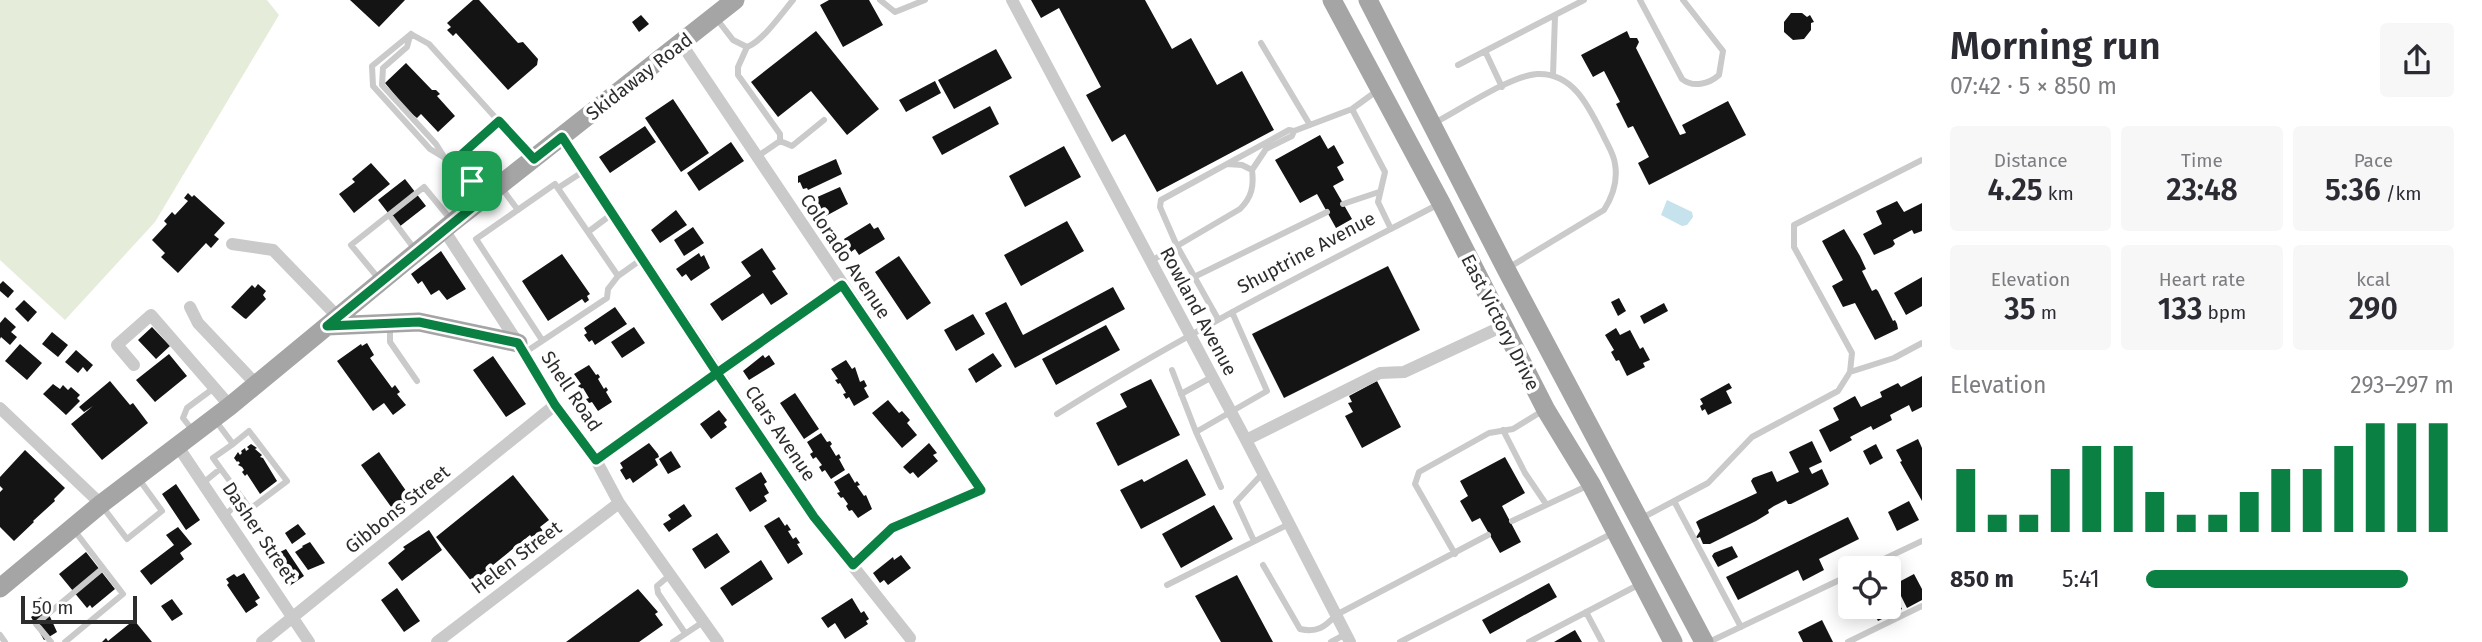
<!DOCTYPE html>
<html lang="en">
<head>
<meta charset="utf-8">
<style>
  :root { --surface:#fff; --page:#f7f7f7; --text:#2b2b33; --muted:#7c7c81; --accent:#0b8043 }
  body { margin:0; font-family:"Fira Sans",sans-serif; background:var(--page); color:var(--text); height:100vh; display:flex; flex-direction:column; font-size:26px; white-space:nowrap }
  * { box-sizing:border-box; margin:0 }
  p { font-size:23px; color:var(--muted) }
  .icon { flex:none; width:38px; height:38px; fill:none; stroke:currentColor; stroke-width:2; stroke-linecap:round; stroke-linejoin:round }
  .map { position:relative; flex:1; overflow:hidden }
  .drawer { display:flex; flex-direction:column; background:var(--surface); width:560px }
  .drawer>* { flex:none }
  .buttons { position:absolute; left:1838px; top:556px; display:grid; gap:14px }
  .buttons a { display:grid; place-items:center; width:63px; height:63px; border-radius:7px; background:var(--surface); box-shadow:0 4px 18px #0003; font-size:35px }
  .scale { position:absolute; left:21px; bottom:18px; width:116px; box-sizing:border-box; padding-left:7px; border:4px solid #2d2d2d; border-top:0; font-size:19px; line-height:24px; white-space:nowrap; color:#2d2d2d; -webkit-text-stroke:5px #fff; paint-order:stroke }
  .pin { position:absolute; display:grid; place-items:center; width:60px; height:60px; color:#fff; margin:-30px; border-radius:14px; box-shadow:0 4px 10px #0006 }
  .round { display:grid; place-items:center; flex:none; width:74px; height:74px; border-radius:7px; background:var(--page) }
  .summary { display:flex; align-items:center; justify-content:space-between; height:119px; padding:0 28px }
  h1 { font-size:38px; font-weight:600; line-height:52px }
  .metrics { display:grid; grid-template-columns:repeat(3,1fr); gap:10px; height:119px; padding:7px 28px }
  .metrics div { display:grid; align-content:center; border-radius:7px; background:var(--page); text-align:center }
  .metrics b { font-size:30px; font-weight:600 }
  .metrics small { font-size:19px; font-weight:400 }
  .metrics p { font-size:19px }
  .chart { height:196px; padding:14px 28px }
  .chart p { display:flex; justify-content:space-between }
  .chart svg { width:100%; height:126px; margin-top:7px; stroke:var(--accent); stroke-width:6 }
  ul { padding:0 28px; list-style:none; font-size:23px }
  li { display:grid; grid-template-columns:112px 84px 1fr; align-items:center; height:52px }
  li i { height:18px; border-radius:9px; background:var(--accent) }
  main { display:flex; flex:1; min-height:0 }
  .map>svg:first-child { display:block }
  .green { fill:#e6ecda }
  .water { fill:#c5e2ed }
  .building { fill:#141414 }
  .lines { fill:none; stroke-linecap:round; stroke-linejoin:round }
  .service { stroke:#cacaca; stroke-width:6 }
  .minor { stroke:#cacaca; stroke-width:12 }
  .primary { stroke:#a5a5a5; stroke-width:19 }
  .route-casing { stroke:#fff; stroke-width:14 }
  .route { stroke:#0b8043; stroke-width:9 }
  .labels { text-anchor:middle; stroke-width:7; stroke-linejoin:round; paint-order:stroke }
  .street-label { font-size:19px; fill:#2d2d2d; stroke:#fff }
</style>
</head>
<body>
<main>
<div class="map">
<svg width="1922" height="642" viewBox="0 0 1922 642">
  <rect width="100%" height="100%" fill="#fff"/>
  <path class="green" d="M0,0H267L279,15L155,222L65,320L0,260Z"/>
  <path class="water" d="M1667,200L1692,212L1693,217L1687,225L1682,226L1661,215Z"/>
  <path class="building" d="M350,0H405L379,27Z
    M473,0H479L518,43L523,42L538,59L537,65L508,90L456,33L453,36L447,30L451,27L447,23Z
    M829,0H869L883,25L843,47L820,5Z
    M1031,0H1145L1172,49L1191,38L1217,85L1242,71L1274,130L1157,192L1125,134L1112,142L1086,95L1101,87L1059,8L1041,18Z
    M1791,13H1802L1807,17L1810,15L1814,22L1811,23V30L1804,39L1793,40L1784,32V22Z
    M641,15L649,24L639,32L632,22Z
    M816,31L879,109L847,135L811,91L778,117L751,82Z
    M1627,31L1630,38H1637L1639,42L1636,48L1680,135L1686,133L1682,125L1728,101L1746,135L1649,185L1638,163L1649,157L1633,126L1628,128L1616,104L1620,102L1604,71L1593,77L1581,55Z
    M996,49L1012,78L954,109L938,80Z
    M406,63L432,90H436L440,94L437,96L455,116L438,132L421,114L417,118L408,111L385,83Z
    M935,81L941,93L906,112L899,100Z
    M673,99L709,153L681,172L645,118Z
    M990,106L999,124L942,155L932,137Z
    M645,126L656,142L610,173L599,157Z
    M1320,135L1328,149L1334,145L1344,163L1337,167L1344,180L1333,186L1352,219L1336,228L1317,194L1300,203L1275,160Z
    M731,142L744,161L699,191L687,173Z
    M1064,146L1081,177L1025,207L1009,176Z
    M836,159L842,174L808,190L807,188L803,189L800,182L798,183V176Z
    M371,163L390,184L354,213L339,194L355,182L352,179Z
    M405,179L426,206L399,227L378,200Z
    M840,187L848,204L824,217L823,214L819,216L813,203L816,201L815,198Z
    M188,193L192,197L194,195L225,223L214,235L219,239L211,248L206,243L178,273L161,257L165,253L152,240L167,224L164,221L172,212L175,215L188,201L184,198Z
    M1897,201L1904,212L1922,203V231L1914,234L1912,230L1910,231L1893,240L1895,244L1892,247L1874,255L1863,234L1882,224L1876,211Z
    M676,210L687,225L660,243L651,230Z
    M1067,221L1084,251L1021,286L1004,255Z
    M870,223L874,229L878,227L885,239L859,255L855,249L851,252L844,239Z
    M693,227L704,243L684,256L674,240Z
    M1844,229L1860,256L1866,269L1862,271L1872,291L1876,289L1878,291L1893,321L1895,320L1897,324L1898,329L1875,340L1855,303L1843,307L1832,286L1843,280L1822,241Z
    M762,248L776,269L772,271L788,294L771,305L763,293L722,321L710,304L751,276L741,262Z
    M441,251L466,289L447,300L439,290L431,295L422,281L418,284L411,274Z
    M699,253L701,257L704,255L710,268L691,281L686,274L682,277L676,269Z
    M562,254L590,294L587,296L589,300L585,303L582,299L548,321L522,281Z
    M899,256L931,303L907,320L875,272Z
    M1388,266L1420,330L1284,398L1252,334Z
    M1922,277V306L1906,315L1894,293Z
    M3,281L14,291L8,298L0,291V284Z
    M258,284L266,291L263,295L266,299L246,319L244,318L231,307L252,285L255,288Z
    M1113,287L1125,309L1015,368L985,313L1006,302L1023,335Z
    M1619,298L1626,311L1618,316L1611,302Z
    M24,300L37,312L28,322L15,309Z
    M1664,303L1668,311L1644,324L1640,316Z
    M615,307L627,324L595,345L592,340L589,342L584,335L587,333L584,328Z
    M973,314L985,334L956,351L944,330Z
    M5,317L16,327L11,332L17,337L10,345L1,337L0,339V323Z
    M1106,325L1120,350L1056,385L1042,359Z
    M152,327L170,346L156,359L138,340Z
    M634,327L645,343L622,358L611,342Z
    M1616,328L1620,335L1630,330L1640,349L1643,347L1650,360L1643,363L1645,367L1627,376L1619,360L1616,361L1611,352L1614,350L1605,335Z
    M52,332L68,345L58,357L42,344Z
    M367,343L374,355L370,358L392,388L395,385L400,392L397,394L406,405L393,415L384,403L373,411L337,361L361,344L362,346Z
    M20,344L42,363L27,380L5,361Z
    M76,350L93,365L87,372L83,367L78,373L65,362Z
    M993,353L1002,366L976,383L968,369Z
    M169,354L187,376L155,402L136,380Z
    M763,355L765,358L769,355L775,364L749,380L743,371Z
    M493,356L526,404L506,417L473,370Z
    M846,360L852,369L855,367L860,382L864,380L867,386L864,388L869,397L854,406L849,397L846,399L843,394L846,393L840,383L838,384L835,380L838,379L831,369Z
    M589,365L596,375L598,374L600,377L598,379L604,389L606,387L608,390L606,392L612,402L598,411L592,402L589,403L586,399L589,398L583,388L581,389L578,386L581,384L574,374Z
    M1922,376V407L1912,412L1909,405L1890,415L1892,420L1873,430L1871,426L1850,437L1852,440L1830,452L1819,430L1839,420L1833,408L1855,396L1861,407L1882,397L1880,392L1898,383L1901,387Z
    M1151,379L1180,435L1118,466L1096,423L1127,407L1120,394Z
    M110,381L130,405L133,403L148,423L102,460L71,424L93,406L84,412L79,407Z
    M1377,381L1401,427L1362,448L1345,416L1353,412L1348,403L1352,402L1349,396Z
    M1729,383L1732,388L1726,391L1732,403L1708,415L1705,409L1702,411L1700,406L1703,404L1700,399Z
    M53,384L60,389L63,385L68,390L71,387L80,395L77,398L80,401L66,415L43,394Z
    M795,393L819,429L804,439L780,403Z
    M888,400L899,413L902,411L910,420L907,423L917,435L902,448L872,413Z
    M719,410L727,420L724,423L727,427L711,439L700,424Z
    M821,433L827,442L830,441L832,444L830,446L836,456L839,454L841,458L839,459L845,470L831,479L825,470L822,472L819,467L822,465L816,457L813,459L810,454L813,452L807,442Z
    M1918,439L1922,448V501L1900,462L1902,461L1896,450Z
    M1812,441L1822,462L1809,468L1812,474L1822,469L1829,484L1827,486L1791,504H1788L1786,500L1774,506L1768,510L1769,513L1756,521L1710,544H1703L1700,537L1695,539L1700,531L1696,522L1699,520L1757,493L1751,481L1753,478L1772,471L1777,482L1799,472L1789,452Z
    M649,443L658,454L659,457L655,459L658,465L633,483L630,478L626,480L620,470L623,468L620,463Z
    M929,443L937,453L933,455L938,461L918,478L913,472L910,474L903,467Z
    M251,444L257,448L255,449L262,455L260,457L263,458L277,481L260,494L247,474L245,476L242,472L244,470L242,467L238,465L240,463L238,461L237,462L234,458L238,452L240,455L242,453L241,451L245,448L246,451L249,449L247,447Z
    M1876,444L1883,458L1870,465L1863,451Z
    M25,450L65,488L54,499L55,501L33,521L34,522L14,541L0,527V492L3,489L0,486V477Z
    M671,451L681,467L668,474L659,459Z
    M379,452L411,498L394,511L361,465Z
    M1505,457L1525,493L1502,506L1521,542L1500,553L1480,518L1472,522L1460,501L1468,496L1460,481Z
    M1187,459L1206,495L1141,529L1120,490L1142,479L1144,482Z
    M761,472L767,482L764,484L769,493L764,496L767,501L750,512L735,488Z
    M849,473L855,483L857,481L860,485L857,486L864,496L866,495L872,509L858,518L852,510L849,511L846,506L848,504L843,497L841,498L837,493L840,492L834,482Z
    M513,475L549,520L540,527L547,536L537,544L530,535L472,582L436,537Z
    M176,484L200,520L186,530L162,494Z
    M1909,501L1919,520L1897,531L1888,512Z
    M684,504L692,516L669,532L663,524L671,519L668,515Z
    M1214,505L1233,539L1181,568L1162,534Z
    M779,517L785,526L787,524L791,530L788,531L793,539L796,537L800,543L797,544L803,554L788,564L764,526Z
    M1848,517L1859,539L1819,559L1824,570L1803,581L1798,570L1738,600L1726,577Z
    M298,524L306,534L292,544L285,533Z
    M178,527L192,544L180,553L184,559L151,585L140,571L174,545L166,535Z
    M429,530L442,550L402,581L388,563L405,549L403,547Z
    M717,533L730,552L705,569L692,549Z
    M310,542L325,563L308,570L295,552L303,547L302,546Z
    M1732,546L1738,557L1718,567L1712,556L1714,553Z
    M286,549L304,576L288,587L269,561L275,557L274,555Z
    M86,552L115,589L92,608L90,605L87,608L59,574Z
    M901,555L911,568L888,585L884,580L880,583L873,573L893,557L894,560Z
    M761,560L773,579L732,606L720,588Z
    M244,573L260,598L255,601L258,605L246,613L227,585L229,583L226,579L234,574L237,577Z
    M1914,574L1922,589V600L1907,608L1895,584Z
    M1237,575L1273,642H1221L1195,596Z
    M1549,583L1557,597L1490,634L1482,620Z
    M1890,586L1902,609L1878,621L1871,607H1888V587Z
    M397,588L420,621L404,632L381,600Z
    M638,589L658,612L655,614L663,625L639,642H566Z
    M41,597L57,632L44,640L31,617L39,612L34,601Z
    M852,598L861,613L864,611L869,619L866,621L868,624L845,639L835,623L828,628L821,618Z
    M172,599L183,614L172,621L161,606Z
    M134,620L152,642H102L106,638L108,641Z
    M1822,620L1833,642H1803L1798,632Z
    M1575,630L1582,642H1554Z"/>
  <g class="lines">
    <path class="service" d="M880,0L895,12L925,0
      M1640,0L1682,79C1693,88 1709,84 1719,75L1723,51L1683,0
      M716,18L733,40L747,47C762,42 782,13 793,0
      M411,34L372,66L373,86L430,149L468,172L478,196
      M411,34L429,44L532,158
      M410,36L407,47L383,68L382,85L436,144L443,155
      M1261,43L1310,125
      M747,47L738,67V75L780,134V141
      M1485,51L1502,87
      M1458,65L1584,0
      M1553,75L1555,16
      M1352,109L1385,172L1378,202L1391,229
      M1436,122C1461,109 1510,76 1537,74C1573,72 1589,107 1603,135C1607,144 1614,154 1615,164C1618,181 1613,196 1604,210L1508,268
      M780,141L792,146L824,120
      M758,156L780,141
      M452,163L499,121
      M1252,170L1266,149L1292,136L1294,131
      M500,186L518,210
      M558,188L584,171
      M1343,204L1379,192
      M389,215L416,251
      M588,232L612,214
      M1151,261L1177,246L1160,207L1161,200L1289,130L1294,131L1352,109L1378,90
      M618,276L642,259
      M1194,277L1327,212
      M379,279L351,245L424,187L452,221
      M1218,319L1177,246L1240,209C1252,197 1254,186 1252,170L1242,165L1227,164
      M390,325V342L417,381
      M524,353L607,298L608,289L618,276L555,184L476,239L542,340
      M1172,370L1196,432
      M1850,372L1894,358L1922,343
      M1181,394L1212,377
      M1057,414C1180,336 1310,271 1439,204
      M215,420L233,444L213,458L250,509L287,481L249,431L233,444
      M1503,430L1525,473L1546,504
      M193,431L183,418L187,408L214,388
      M203,483L220,469
      M1221,487L1196,432L1267,391L1232,312
      M1674,501L1741,627
      M102,506L127,539L162,511L138,478
      M225,515L243,499
      M1642,518L1708,483L1752,437L1838,391L1850,372L1852,353L1794,247V225L1922,160
      M1512,521L1589,485
      M1254,541L1236,502L1263,473
      M1455,554L1415,484L1419,472L1489,433L1513,429L1544,410
      M1263,565L1300,629C1317,633 1325,627 1336,615L1488,535
      M1863,569L1922,541
      M670,575L657,586L658,593L685,633
      M1167,585L1289,524
      M1586,612L1602,642
      M0,635L5,642
      M51,642L36,624L103,568
      M65,642L123,594L74,530
      M673,642L703,622
      M1331,642L1346,634
      M1400,642L1613,533
      M1529,642L1640,584
      M1709,642L1850,575
      M1848,642L1922,606"/>
    <path class="minor" d="M1012,0L1246,440L1350,642
      M681,43L981,490L892,528L853,565
      M562,137L814,517L910,638
      M444,230L518,343L555,405L596,460L619,503L718,642
      M232,244L273,250L338,317
      M190,307L198,323L256,384
      M134,365L117,345L151,315L230,406
      M0,408L101,504
      M1246,440L1380,373L1404,372L1503,326
      M177,445L309,642
      M596,460L842,285
      M262,642L555,405
      M437,642L619,503"/>
    <path class="primary" d="M1332,0L1441,203L1546,410L1591,484L1673,642
      M1368,0L1506,269L1704,642
      M327,326L419,322L518,343
      M0,588L101,504L230,406L453,222L735,0"/>
  </g>
  <g class="lines">
    <g class="route-casing">
      <path id="route" d="M472,181L480,201L327,326L419,322L518,343L555,405L596,460L717,373L814,517L853,565L892,528L981,490L842,285L717,373L562,137L534,159L499,121L452,163L468,172L472,181"/>
    </g>
    <use href="#route" class="route"/>
  </g>
  <g class="labels">
    <g class="street-label">
      <text transform="translate(639 76) rotate(-38)" y="7">Skidaway Road</text>
      <text transform="translate(1306 252) rotate(-28)" y="7">Shuptrine Avenue</text>
      <text transform="translate(846 256) rotate(56)" y="7">Colorado Avenue</text>
      <text transform="translate(1199 311) rotate(62)" y="7">Rowland Avenue</text>
      <text transform="translate(1501 322) rotate(63)" y="7">East Victory Drive</text>
      <text transform="translate(572 391) rotate(56)" y="7">Shell Road</text>
      <text transform="translate(781 433) rotate(56)" y="7">Clars Avenue</text>
      <text transform="translate(397 509) rotate(-39)" y="7">Gibbons Street</text>
      <text transform="translate(260 532) rotate(56)" y="7">Dasher Street</text>
      <text transform="translate(516 557) rotate(-37)" y="7">Helen Street</text>
    </g>
  </g>
</svg>
<div class="buttons">
<a><svg class="icon" aria-label="locate" viewBox="0 0 24 24"><circle cx="12" cy="12" r="6"/><path d="M12 2v4M12 18v4M2 12h4M18 12h4"/></svg></a>
</div>
<div class="scale">50 m</div>
<div class="pin" style="left:472px;top:181px;background:#1e9e55"><svg class="icon" aria-label="arrive" viewBox="0 0 24 24"><path d="M6 21V4h12l-3 4 3 4H6"/></svg></div>
</div>
<section class="drawer">
<div class="summary"><div><h1>Morning run</h1><p>07:42 · 5 × 850 m</p></div><a class="round"><svg class="icon" aria-label="share" viewBox="0 0 24 24"><path d="M12 15V3M7 8l5-5 5 5M5 13v7h14v-7"/></svg></a></div>
<div class="metrics">
<div><p>Distance</p><b>4.25<small> km</small></b></div>
<div><p>Time</p><b>23:48</b></div>
<div><p>Pace</p><b>5:36<small> /km</small></b></div>
</div>
<div class="metrics">
<div><p>Elevation</p><b>35<small> m</small></b></div>
<div><p>Heart rate</p><b>133<small> bpm</small></b></div>
<div><p>kcal</p><b>290</b></div>
</div>
<div class="chart"><p><span>Elevation</span>293–297 m</p>
<svg viewBox="0 0 160 44" preserveAspectRatio="none"><path d="M5 44V22M15 44V38M25 44V38M35 44V22M45 44V14M55 44V14M65 44V30M75 44V38M85 44V38M95 44V30M105 44V22M115 44V22M125 44V14M135 44V6M145 44V6M155 44V6"/></svg>
</div>
<ul>
<li><b>850 m</b>5:41<i style="width:85%"></i></li>
</ul>
</section>
</main>
</body>
</html>
